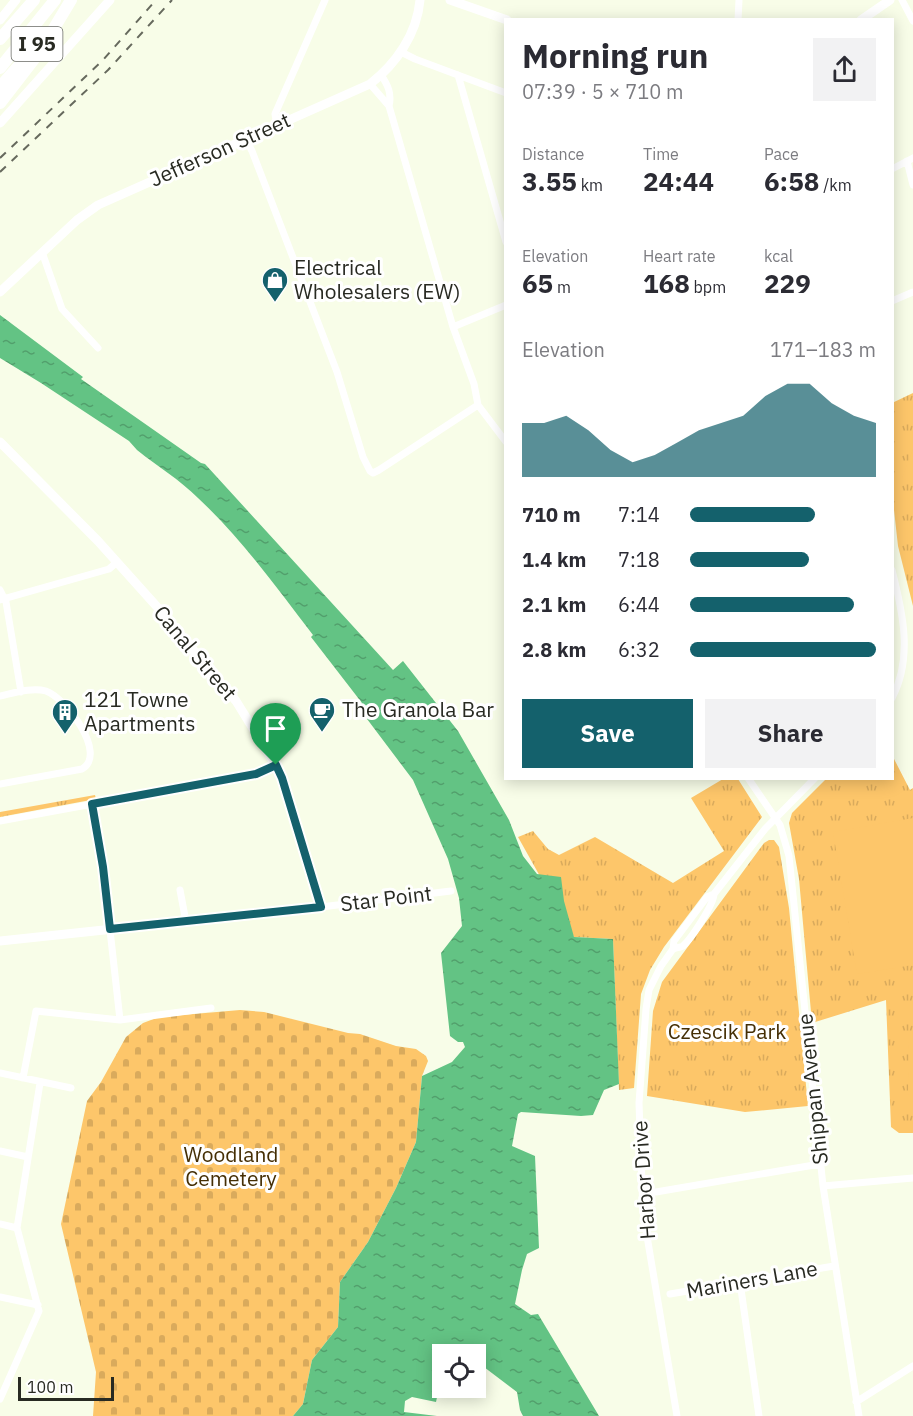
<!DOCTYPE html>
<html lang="en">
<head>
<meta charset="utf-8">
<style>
  :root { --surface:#fff; --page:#f2f2f3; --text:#2b2b33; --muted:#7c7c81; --accent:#14616c }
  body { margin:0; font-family:"IBM Plex Sans",sans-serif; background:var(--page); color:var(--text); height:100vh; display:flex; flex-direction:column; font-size:22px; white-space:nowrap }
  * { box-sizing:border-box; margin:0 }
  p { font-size:20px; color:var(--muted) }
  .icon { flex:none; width:33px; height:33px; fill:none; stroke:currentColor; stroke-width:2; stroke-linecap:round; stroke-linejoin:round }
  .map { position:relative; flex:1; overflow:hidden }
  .drawer { position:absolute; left:504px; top:18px; width:390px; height:762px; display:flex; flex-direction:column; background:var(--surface); border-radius:0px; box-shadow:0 3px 15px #0003 }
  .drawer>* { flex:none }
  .tools { position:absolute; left:432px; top:1344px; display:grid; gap:12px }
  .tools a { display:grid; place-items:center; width:54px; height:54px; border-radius:0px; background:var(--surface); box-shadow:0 3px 15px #0003; font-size:30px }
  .scale { position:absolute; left:18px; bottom:15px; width:96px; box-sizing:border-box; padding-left:6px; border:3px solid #282a22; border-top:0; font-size:16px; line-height:21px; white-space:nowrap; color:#282a22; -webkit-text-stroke:4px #fff; paint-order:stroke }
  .pin { position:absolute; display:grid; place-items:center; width:51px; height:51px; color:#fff; margin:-62px -26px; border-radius:50% 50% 50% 0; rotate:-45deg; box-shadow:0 0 6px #0007 }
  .pin .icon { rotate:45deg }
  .round { display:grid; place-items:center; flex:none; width:63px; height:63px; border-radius:0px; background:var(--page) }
  .summary { display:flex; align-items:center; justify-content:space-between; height:102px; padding:0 18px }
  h1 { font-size:33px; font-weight:800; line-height:45px }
  .metrics { display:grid; grid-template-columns:repeat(3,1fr); gap:9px; height:102px; padding:6px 18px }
  .metrics div { display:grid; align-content:center }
  .metrics b { font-size:26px; font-weight:800 }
  .metrics small { font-size:16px; font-weight:400 }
  .metrics p { font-size:16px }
  .chart { height:168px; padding:12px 18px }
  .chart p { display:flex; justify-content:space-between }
  .chart svg { width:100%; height:108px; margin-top:6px; fill:var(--accent); opacity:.7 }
  .action { display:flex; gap:12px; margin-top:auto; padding:12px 18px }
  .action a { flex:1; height:69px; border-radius:0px; background:var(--accent); color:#fff; font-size:24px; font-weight:800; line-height:69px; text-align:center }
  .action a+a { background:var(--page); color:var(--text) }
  ul { padding:0 18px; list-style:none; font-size:20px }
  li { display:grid; grid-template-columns:96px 72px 1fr; align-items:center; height:45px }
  li i { height:15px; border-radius:8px; background:var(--accent) }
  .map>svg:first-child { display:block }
  .cemetery { fill:url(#cemetery-stones) }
  .park { fill:url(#park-tufts) }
  .garden { fill:#fdc66a }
  .water { fill:url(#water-ripples) }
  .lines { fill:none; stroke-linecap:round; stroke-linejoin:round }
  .street { stroke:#fff; stroke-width:7 }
  .secondary { stroke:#fff; stroke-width:9 }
  .highway { stroke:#fff; stroke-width:12 }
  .rail { stroke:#66695d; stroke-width:2; stroke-dasharray:8 8; stroke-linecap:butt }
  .route-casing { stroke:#fff; stroke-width:12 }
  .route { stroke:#14616c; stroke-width:8 }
  .labels { text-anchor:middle; stroke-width:6; stroke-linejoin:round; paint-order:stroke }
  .shield { fill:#fff; stroke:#686a64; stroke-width:1.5 }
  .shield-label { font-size:20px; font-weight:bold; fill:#282a22 }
  .street-label { font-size:21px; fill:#282a22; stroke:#fff }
  .poi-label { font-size:21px; fill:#282a22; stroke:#fff; text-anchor:start }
  .park-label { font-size:21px; fill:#452f05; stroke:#fff }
</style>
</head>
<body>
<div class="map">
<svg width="913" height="1416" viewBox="0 0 913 1416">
  <defs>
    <pattern id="cemetery-stones" width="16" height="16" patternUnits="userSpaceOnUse" patternTransform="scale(1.5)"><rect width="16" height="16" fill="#fdc66a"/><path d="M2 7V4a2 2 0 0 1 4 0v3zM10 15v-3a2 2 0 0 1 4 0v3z" fill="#d9aa5c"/></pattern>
    <pattern id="park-tufts" width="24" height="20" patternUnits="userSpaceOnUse" patternTransform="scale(1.5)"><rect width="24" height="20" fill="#fdc66a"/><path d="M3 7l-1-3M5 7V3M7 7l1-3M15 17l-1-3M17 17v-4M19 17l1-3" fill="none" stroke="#d9aa5c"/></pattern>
    <pattern id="water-ripples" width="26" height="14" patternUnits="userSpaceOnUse" patternTransform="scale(1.5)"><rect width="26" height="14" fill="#63c384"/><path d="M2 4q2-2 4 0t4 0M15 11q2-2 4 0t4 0" fill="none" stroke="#529f6c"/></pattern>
  </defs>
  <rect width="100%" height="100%" fill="#f8fde8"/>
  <path class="cemetery" d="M240,1010L264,1012L348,1033L360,1034L396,1046L416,1049L426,1056L428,1061L422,1076L416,1142L396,1188L368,1242L340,1282L338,1327L312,1360L303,1404L293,1416H93L96,1372L61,1224L87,1101L101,1082L126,1037L143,1023L159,1017Z"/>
  <path class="park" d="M913,393V606L898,546L893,501L892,403Z
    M893,757L910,790L913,788V1133H899L891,1127L886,1000L812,1023L799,879L789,823L792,813L826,779L892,778Z
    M723,779H738L762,817L664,947L650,970L641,994L634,1088L619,1090L613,939L574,937L518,837L533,831L548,849L559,855L595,837L673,883L724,851L691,798Z
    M95,795L96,799L0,817V812Z
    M769,840H774L779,847L789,908L808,1106L745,1112L647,1096L653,1011L662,982L764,843Z"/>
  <path class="garden" d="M913,449V483L902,478Z
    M913,818V965L857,974L833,832Z
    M909,1040H913V1102L908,1094Z"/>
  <path class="water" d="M0,315L83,377L81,379L201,463L205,464L393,670L403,661L458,731L509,820L523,856L537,874L561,877L564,901L574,937L613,939L619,1084L604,1090L593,1115L581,1116L521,1112L518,1114L512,1146L535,1156L539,1248L527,1254L522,1270L515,1304L531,1315L538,1314L599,1416H523L520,1410L517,1392L480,1364L476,1363V1354H442V1374L436,1402L412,1397L405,1401L404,1412L437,1416H293L303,1404L312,1360L338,1327L340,1282L368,1242L396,1188L416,1142L422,1076L452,1062L465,1047L463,1042H458L450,1036L441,953L462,926L459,898L448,859L413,780L358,707L362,703L311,637L313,635C277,588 242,539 198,498C180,480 157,466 137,450L129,441L41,383L0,358Z"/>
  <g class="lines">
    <path class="street" d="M902,0L913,21
      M738,20L739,0
      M401,52L415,59L506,93
      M381,75C388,85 392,94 389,106L453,327L474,384L478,405L506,442
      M458,75L506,242
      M370,84L389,106
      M277,125L275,114L325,0
      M245,138L252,151L337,372L363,457L370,471L373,473L379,470L478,405
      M907,161L913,185
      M892,169L913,158
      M42,252L62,309L98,348
      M892,301L913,292
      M453,327L506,305
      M892,570C903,613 913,658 892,698
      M0,590L6,602L21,692
      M0,600L109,569L117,562
      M0,696C14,693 32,687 46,691C66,698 108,754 82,769L0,784
      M748,778L780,825L789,856L823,1186L859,1416
      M91,804L103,867L120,1020
      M0,821L256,774L276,765
      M180,890L186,922
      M321,907L451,891
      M673,949C675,948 682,947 683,946C691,939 714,904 714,894
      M0,1073L71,1088
      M23,1078L36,1011L120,1020L211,1008
      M0,1151L28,1157
      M823,1186L913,1178
      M656,1192L820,1164
      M0,1224L17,1228
      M740,1282L759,1416
      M670,1294L834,1266
      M0,1297L38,1305
      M0,1399L39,1311L17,1228L40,1083
      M856,1402L913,1366
      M677,1416L643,1212L639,1103L646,1009L649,990L661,966L673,949L674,941L707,897L714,894L765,829L815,778"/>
    <path class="secondary" d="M450,0L507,20
      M0,20L16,0
      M861,20L890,0
      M0,123L110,0
      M0,292L77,220L98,205L370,84C396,64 417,34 420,0
      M0,442L98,541L159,609L236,701L281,774L321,907L0,941"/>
    <path class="highway" d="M0,39L34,0
      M0,68L55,0
      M0,87L31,52
      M0,103L41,50L71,0"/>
    <path class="rail" d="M0,158L103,60L156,0
      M0,172L108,70L172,0"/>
  </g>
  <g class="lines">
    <g class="route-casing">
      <path id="route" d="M276,765L282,778L321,907L110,929L103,867L92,804L256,774Z"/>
    </g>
    <use href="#route" class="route"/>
  </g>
  <defs>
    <g id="shop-pin" transform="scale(1.35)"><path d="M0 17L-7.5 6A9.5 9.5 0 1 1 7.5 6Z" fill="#14616c" stroke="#fff"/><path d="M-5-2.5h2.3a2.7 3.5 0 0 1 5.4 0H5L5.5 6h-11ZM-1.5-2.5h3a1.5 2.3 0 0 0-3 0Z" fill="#fff"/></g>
    <g id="cafe-pin" transform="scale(1.35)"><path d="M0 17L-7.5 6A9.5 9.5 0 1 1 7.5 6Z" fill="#14616c" stroke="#fff"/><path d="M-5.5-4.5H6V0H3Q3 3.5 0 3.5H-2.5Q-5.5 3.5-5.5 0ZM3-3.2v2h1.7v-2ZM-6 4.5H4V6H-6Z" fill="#fff"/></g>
    <g id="building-pin" transform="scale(1.35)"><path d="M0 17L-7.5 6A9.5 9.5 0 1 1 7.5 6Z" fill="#14616c" stroke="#fff"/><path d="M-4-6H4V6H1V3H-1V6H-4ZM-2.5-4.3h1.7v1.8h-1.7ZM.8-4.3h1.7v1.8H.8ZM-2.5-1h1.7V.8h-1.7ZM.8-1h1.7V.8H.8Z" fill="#fff"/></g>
  </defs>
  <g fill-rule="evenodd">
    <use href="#shop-pin" x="275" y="280"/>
    <use href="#cafe-pin" x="322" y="710"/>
    <use href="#building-pin" x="65" y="712"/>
  </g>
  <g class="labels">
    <rect class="shield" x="11.5" y="27" width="51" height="34" rx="4.5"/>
    <g class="shield-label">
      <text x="37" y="51">I 95</text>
    </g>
    <g class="street-label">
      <text transform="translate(220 150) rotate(-24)" y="7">Jefferson Street</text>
      <text transform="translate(195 653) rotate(50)" y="7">Canal Street</text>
      <text transform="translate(386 899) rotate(-7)" y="7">Star Point</text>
      <text transform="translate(813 1089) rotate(-96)" y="7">Shippan Avenue</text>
      <text transform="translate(644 1180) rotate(-94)" y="7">Harbor Drive</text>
      <text transform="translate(752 1280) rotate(-10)" y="7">Mariners Lane</text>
    </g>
    <g class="poi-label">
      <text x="294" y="275">Electrical<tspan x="294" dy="24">Wholesalers (EW)</tspan></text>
      <text x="84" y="707">121 Towne<tspan x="84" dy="24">Apartments</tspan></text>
      <text x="342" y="717">The Granola Bar</text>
    </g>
    <g class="park-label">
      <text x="727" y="1039">Czescik Park</text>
      <text x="231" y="1162">Woodland<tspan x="231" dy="24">Cemetery</tspan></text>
    </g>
  </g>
</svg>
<div class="tools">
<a><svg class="icon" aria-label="locate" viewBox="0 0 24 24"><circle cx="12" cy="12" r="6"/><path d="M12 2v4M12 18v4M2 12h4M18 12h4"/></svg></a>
</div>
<div class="scale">100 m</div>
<div class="pin" style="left:276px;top:765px;background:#1e9e55"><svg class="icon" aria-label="arrive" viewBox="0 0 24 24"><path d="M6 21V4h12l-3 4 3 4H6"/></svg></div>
<section class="drawer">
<div class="summary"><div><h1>Morning run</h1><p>07:39 · 5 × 710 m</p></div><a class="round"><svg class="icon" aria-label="share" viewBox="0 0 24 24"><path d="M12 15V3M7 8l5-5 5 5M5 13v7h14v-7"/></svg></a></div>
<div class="metrics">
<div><p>Distance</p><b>3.55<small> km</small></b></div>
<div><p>Time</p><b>24:44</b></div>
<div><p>Pace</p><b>6:58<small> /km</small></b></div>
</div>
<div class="metrics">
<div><p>Elevation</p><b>65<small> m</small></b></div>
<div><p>Heart rate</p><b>168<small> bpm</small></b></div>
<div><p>kcal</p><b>229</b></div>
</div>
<div class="chart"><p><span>Elevation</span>171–183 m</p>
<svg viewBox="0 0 160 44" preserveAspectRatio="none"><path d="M0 44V22L10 22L20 19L30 25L40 33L50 38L60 35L70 30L80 25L90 22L100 19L110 11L120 6L130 6L140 14L150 19L160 22V44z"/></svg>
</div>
<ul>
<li><b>710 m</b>7:14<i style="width:67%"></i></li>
<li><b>1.4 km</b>7:18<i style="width:64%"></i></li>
<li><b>2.1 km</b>6:44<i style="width:88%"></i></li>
<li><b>2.8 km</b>6:32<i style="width:100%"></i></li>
</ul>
<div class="action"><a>Save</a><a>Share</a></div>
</section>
</div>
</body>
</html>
